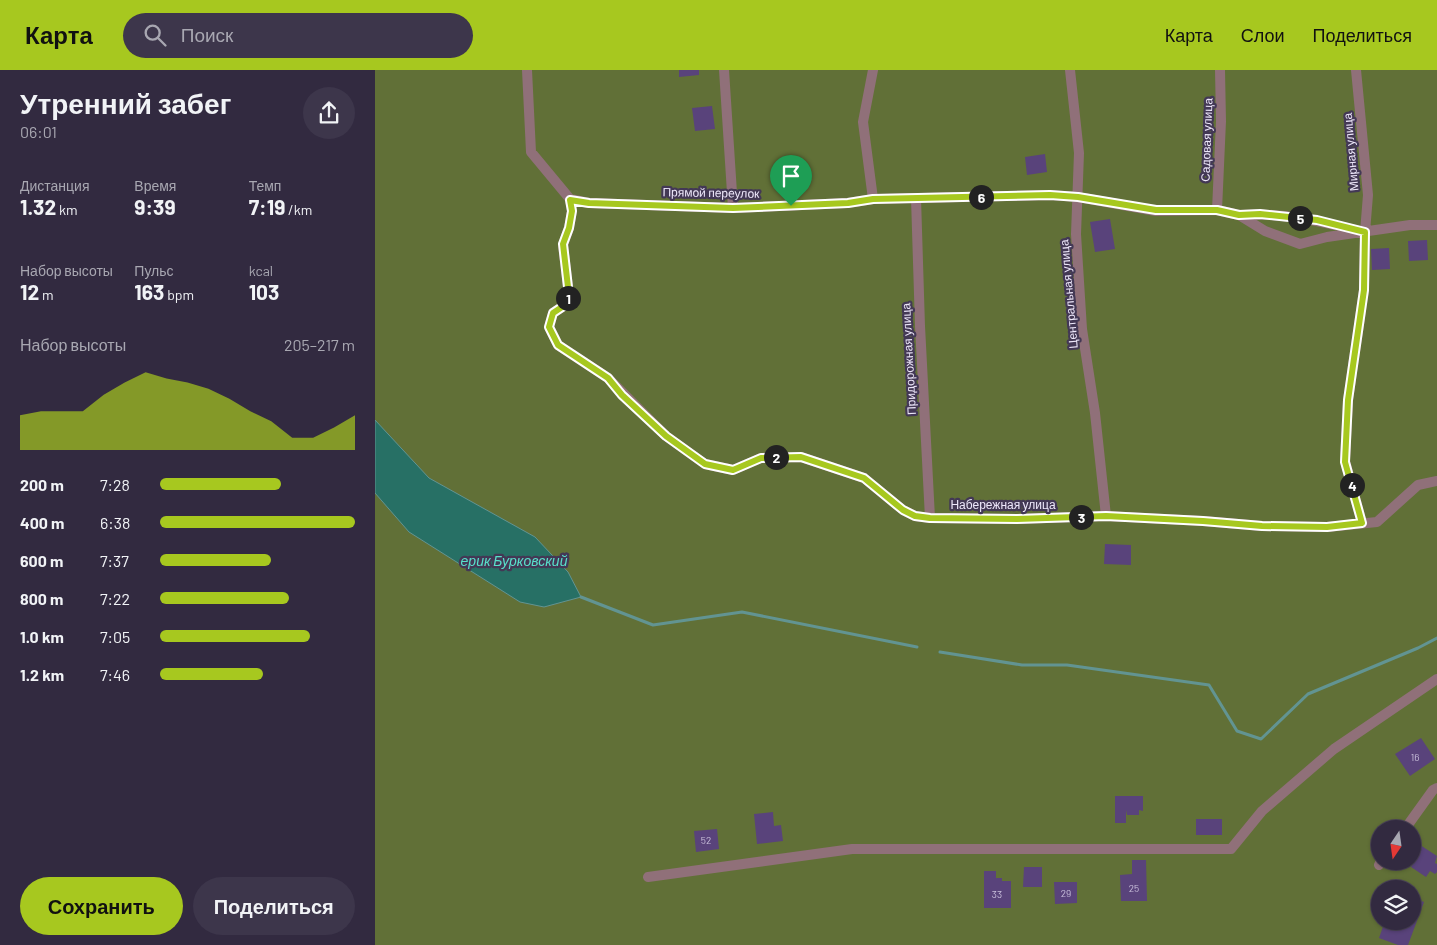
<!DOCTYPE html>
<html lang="ru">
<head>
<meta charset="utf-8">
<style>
  :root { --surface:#322a40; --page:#3d364b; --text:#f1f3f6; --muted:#a8a7b1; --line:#4d4659; --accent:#a7c81f }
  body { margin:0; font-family:Barlow,sans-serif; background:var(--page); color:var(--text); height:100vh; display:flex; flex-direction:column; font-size:19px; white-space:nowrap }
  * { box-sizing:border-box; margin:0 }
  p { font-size:16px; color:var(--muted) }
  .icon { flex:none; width:28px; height:28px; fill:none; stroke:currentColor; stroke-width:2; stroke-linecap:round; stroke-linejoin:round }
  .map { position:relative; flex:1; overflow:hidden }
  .sheet { display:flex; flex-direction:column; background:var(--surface); width:375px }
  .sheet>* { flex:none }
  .needle { width:32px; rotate:193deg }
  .buttons { position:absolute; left:996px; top:750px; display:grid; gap:10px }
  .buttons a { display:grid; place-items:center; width:50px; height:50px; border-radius:50%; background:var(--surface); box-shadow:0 1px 4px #0004,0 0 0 1px var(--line); font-size:25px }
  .pin { position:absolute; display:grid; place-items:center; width:42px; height:42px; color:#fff; margin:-51px -21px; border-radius:50% 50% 50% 0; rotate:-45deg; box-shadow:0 0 5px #0007 }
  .pin .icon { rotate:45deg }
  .km { position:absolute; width:25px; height:25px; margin:-12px; border-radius:50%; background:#222; color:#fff; font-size:14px; line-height:25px; text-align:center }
  .round { display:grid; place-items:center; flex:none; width:52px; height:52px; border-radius:26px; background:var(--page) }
  .summary { display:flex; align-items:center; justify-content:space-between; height:85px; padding:0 20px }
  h1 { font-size:28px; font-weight:700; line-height:38px }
  .figures { display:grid; grid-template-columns:repeat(3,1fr); gap:8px; height:85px; padding:5px 20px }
  .figures div { display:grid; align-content:center }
  .figures b { font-size:21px; font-weight:700 }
  .figures small { font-size:14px; font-weight:400 }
  .figures p { font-size:14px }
  .chart { height:140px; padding:10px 20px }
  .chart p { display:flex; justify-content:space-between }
  .chart svg { width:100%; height:90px; margin-top:5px; fill:var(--accent); opacity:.7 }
  .button { display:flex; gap:10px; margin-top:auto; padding:10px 20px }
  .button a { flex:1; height:58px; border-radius:30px; background:var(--accent); color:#111; font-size:20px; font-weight:700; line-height:58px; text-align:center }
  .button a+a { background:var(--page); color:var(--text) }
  ul { padding:0 20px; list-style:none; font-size:16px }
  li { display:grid; grid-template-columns:80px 60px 1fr; align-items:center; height:38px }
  li i { height:12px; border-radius:6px; background:var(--accent) }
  header { display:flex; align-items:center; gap:30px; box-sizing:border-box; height:70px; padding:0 25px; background:var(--accent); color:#111 }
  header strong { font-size:24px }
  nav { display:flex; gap:28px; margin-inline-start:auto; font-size:18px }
  .search { width:350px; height:45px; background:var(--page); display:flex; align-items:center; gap:12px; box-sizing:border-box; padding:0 18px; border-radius:28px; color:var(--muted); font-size:19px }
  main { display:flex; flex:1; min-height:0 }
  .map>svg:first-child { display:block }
  .green { fill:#617037; fill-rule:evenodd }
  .water { fill:#277065; stroke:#629492 }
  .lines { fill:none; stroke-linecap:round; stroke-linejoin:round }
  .stream { stroke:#629492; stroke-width:3 }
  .building { fill:#59437b }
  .minor { stroke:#907079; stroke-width:10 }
  .route-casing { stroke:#fff; stroke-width:10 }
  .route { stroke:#a7c81f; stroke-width:6 }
  .labels { text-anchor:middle; stroke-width:4.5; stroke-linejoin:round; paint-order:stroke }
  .number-label { font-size:10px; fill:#c8beda }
  .street-label { font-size:12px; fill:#ede7fa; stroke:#433855 }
  .water-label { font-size:14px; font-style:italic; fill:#58e0cb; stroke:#433855 }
</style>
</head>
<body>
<header>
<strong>Карта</strong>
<div class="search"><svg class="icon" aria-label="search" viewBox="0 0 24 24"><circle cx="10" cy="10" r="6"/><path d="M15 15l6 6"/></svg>Поиск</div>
<nav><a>Карта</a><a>Слои</a><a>Поделиться</a></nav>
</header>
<main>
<section class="sheet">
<div class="summary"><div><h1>Утренний забег</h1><p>06:01</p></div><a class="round"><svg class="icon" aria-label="share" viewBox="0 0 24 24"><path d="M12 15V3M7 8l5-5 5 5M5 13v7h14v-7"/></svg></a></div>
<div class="figures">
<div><p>Дистанция</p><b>1.32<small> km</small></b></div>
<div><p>Время</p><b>9:39</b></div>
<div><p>Темп</p><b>7:19<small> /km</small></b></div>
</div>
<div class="figures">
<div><p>Набор высоты</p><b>12<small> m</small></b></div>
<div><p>Пульс</p><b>163<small> bpm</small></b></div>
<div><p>kcal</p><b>103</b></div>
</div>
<div class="chart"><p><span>Набор высоты</span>205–217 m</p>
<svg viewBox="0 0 160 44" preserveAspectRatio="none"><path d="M0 44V27L10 25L20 25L30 25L40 17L50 11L60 6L70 9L80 11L90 14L100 19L110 25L120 30L130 38L140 38L150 33L160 27V44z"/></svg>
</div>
<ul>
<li><b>200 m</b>7:28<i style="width:62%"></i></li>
<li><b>400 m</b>6:38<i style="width:100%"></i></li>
<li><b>600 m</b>7:37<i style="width:57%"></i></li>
<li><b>800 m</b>7:22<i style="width:66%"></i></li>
<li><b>1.0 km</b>7:05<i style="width:77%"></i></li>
<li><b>1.2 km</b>7:46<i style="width:53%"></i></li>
</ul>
<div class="button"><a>Сохранить</a><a>Поделиться</a></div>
</section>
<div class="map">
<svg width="1062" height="875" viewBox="0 0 1062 875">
  <rect width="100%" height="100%" fill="#433855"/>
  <path class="green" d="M0,0H1062V875H0ZM1005,759H1038V791H1005ZM1005,819H1038V851H1005Z"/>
  <path class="water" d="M0,350L54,408L160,467L193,502L206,527L169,537L145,532L34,462L0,423Z"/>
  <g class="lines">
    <path class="stream" d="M206,527L278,555L367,542L542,577
      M565,582L647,595H692L834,615L862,661L886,669L933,624L1043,578L1062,568"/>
  </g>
  <path class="building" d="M304,0H324V5L304,7Z
    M337,36L340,59L320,61L317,38Z
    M670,84L672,102L652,105L650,87Z
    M735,149L740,179L720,182L715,152Z
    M1052,170L1053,190L1034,191L1033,171Z
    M1014,178L1015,199L997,200L996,179Z
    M730,474L756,475V495L729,494Z
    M1046,668L1060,689L1035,706L1020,684Z
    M740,726H768V741L764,740V745H752L751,740V753H740Z
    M398,742L399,756L406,755L408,771L382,774L379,744Z
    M821,749H847V765H821Z
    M342,759L344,779L321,782L319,761Z
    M1039,771L1062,786L1060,793L1062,794V802L1060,804L1055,801L1051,807L1036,797L1043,786L1038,782Z
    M757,790H771L772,831H746L745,805L757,804Z
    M649,797H667V817H648Z
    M609,801H621V808H627V811H636V838H609Z
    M679,812H702V833L680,834Z
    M1038,828L1049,832L1033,875H1023L1004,868L1010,851H1038Z"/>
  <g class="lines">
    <path class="minor" d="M152,0L156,82L195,129L197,141L194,158L188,175L193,217V233L178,243L174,257L183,275L233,308L291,366L330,394L358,400L386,388L426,387L489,408L528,440L540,446L555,448L642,449L731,446L828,451L887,456L952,457L1002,452L1043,415L1062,411
      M349,0L358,138
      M498,0L488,52L498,129
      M695,0L704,83L701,164L707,259L720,343L731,446
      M981,0L993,125L990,162L989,220L973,330L970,391L987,453
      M541,128L545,256L555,448
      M195,129L214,133L358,138L473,133L498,129L675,125L703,127L781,141L842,140L864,145L890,161L925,174L952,167L1035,155H1062
      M842,140L846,51L845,0
      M864,145C905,142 945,151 984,161
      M1030,759L1058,720L1062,718
      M1004,795L1006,791
      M273,807L477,779H856L887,741L959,679L1062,609"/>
  </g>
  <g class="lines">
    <g class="route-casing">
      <path id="route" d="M675,125L703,127L781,140H842L864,145L885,144L942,150L990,162L989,220L973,330L970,392L987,453L952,457L887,456L828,451L731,446L642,449L555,448L540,446L528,440L489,408L426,387L386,388L358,400L330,394L291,366L247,325L233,308L183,275L174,257L178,243L193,233V217L188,174L194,158L197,141L195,130L214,133L358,138L473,133L498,129Z"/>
    </g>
    <use href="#route" class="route"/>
  </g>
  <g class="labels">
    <g class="number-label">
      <text x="1040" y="691">16</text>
      <text x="331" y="774">52</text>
      <text x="759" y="822">25</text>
      <text x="691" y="827">29</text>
      <text x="622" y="828">33</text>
    </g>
    <g class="street-label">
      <text transform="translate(832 70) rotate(-88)" y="4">Садовая улица</text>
      <text transform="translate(976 82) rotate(-95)" y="4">Мирная улица</text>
      <text transform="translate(336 123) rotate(1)" y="4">Прямой переулок</text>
      <text transform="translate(694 224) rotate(-95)" y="4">Центральная улица</text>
      <text transform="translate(534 289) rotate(-93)" y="4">Придорожная улица</text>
      <text x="628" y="439">Набережная улица</text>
    </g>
    <g class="water-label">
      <text x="139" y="496">ерик Бурковский</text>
    </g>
  </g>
</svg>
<div class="buttons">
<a><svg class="needle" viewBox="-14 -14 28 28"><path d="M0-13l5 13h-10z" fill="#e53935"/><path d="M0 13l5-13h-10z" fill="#a8a7b1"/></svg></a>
<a><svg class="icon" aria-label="layers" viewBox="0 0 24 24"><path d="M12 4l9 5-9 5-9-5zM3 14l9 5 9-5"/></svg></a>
</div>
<div class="pin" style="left:416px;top:136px;background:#1e9e55"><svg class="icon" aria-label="arrive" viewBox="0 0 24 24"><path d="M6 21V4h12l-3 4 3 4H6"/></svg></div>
<b class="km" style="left:193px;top:228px">1</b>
<b class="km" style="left:401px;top:387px">2</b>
<b class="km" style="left:706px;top:447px">3</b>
<b class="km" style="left:977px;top:415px">4</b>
<b class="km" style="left:925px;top:148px">5</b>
<b class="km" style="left:606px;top:127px">6</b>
</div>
</main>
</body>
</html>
